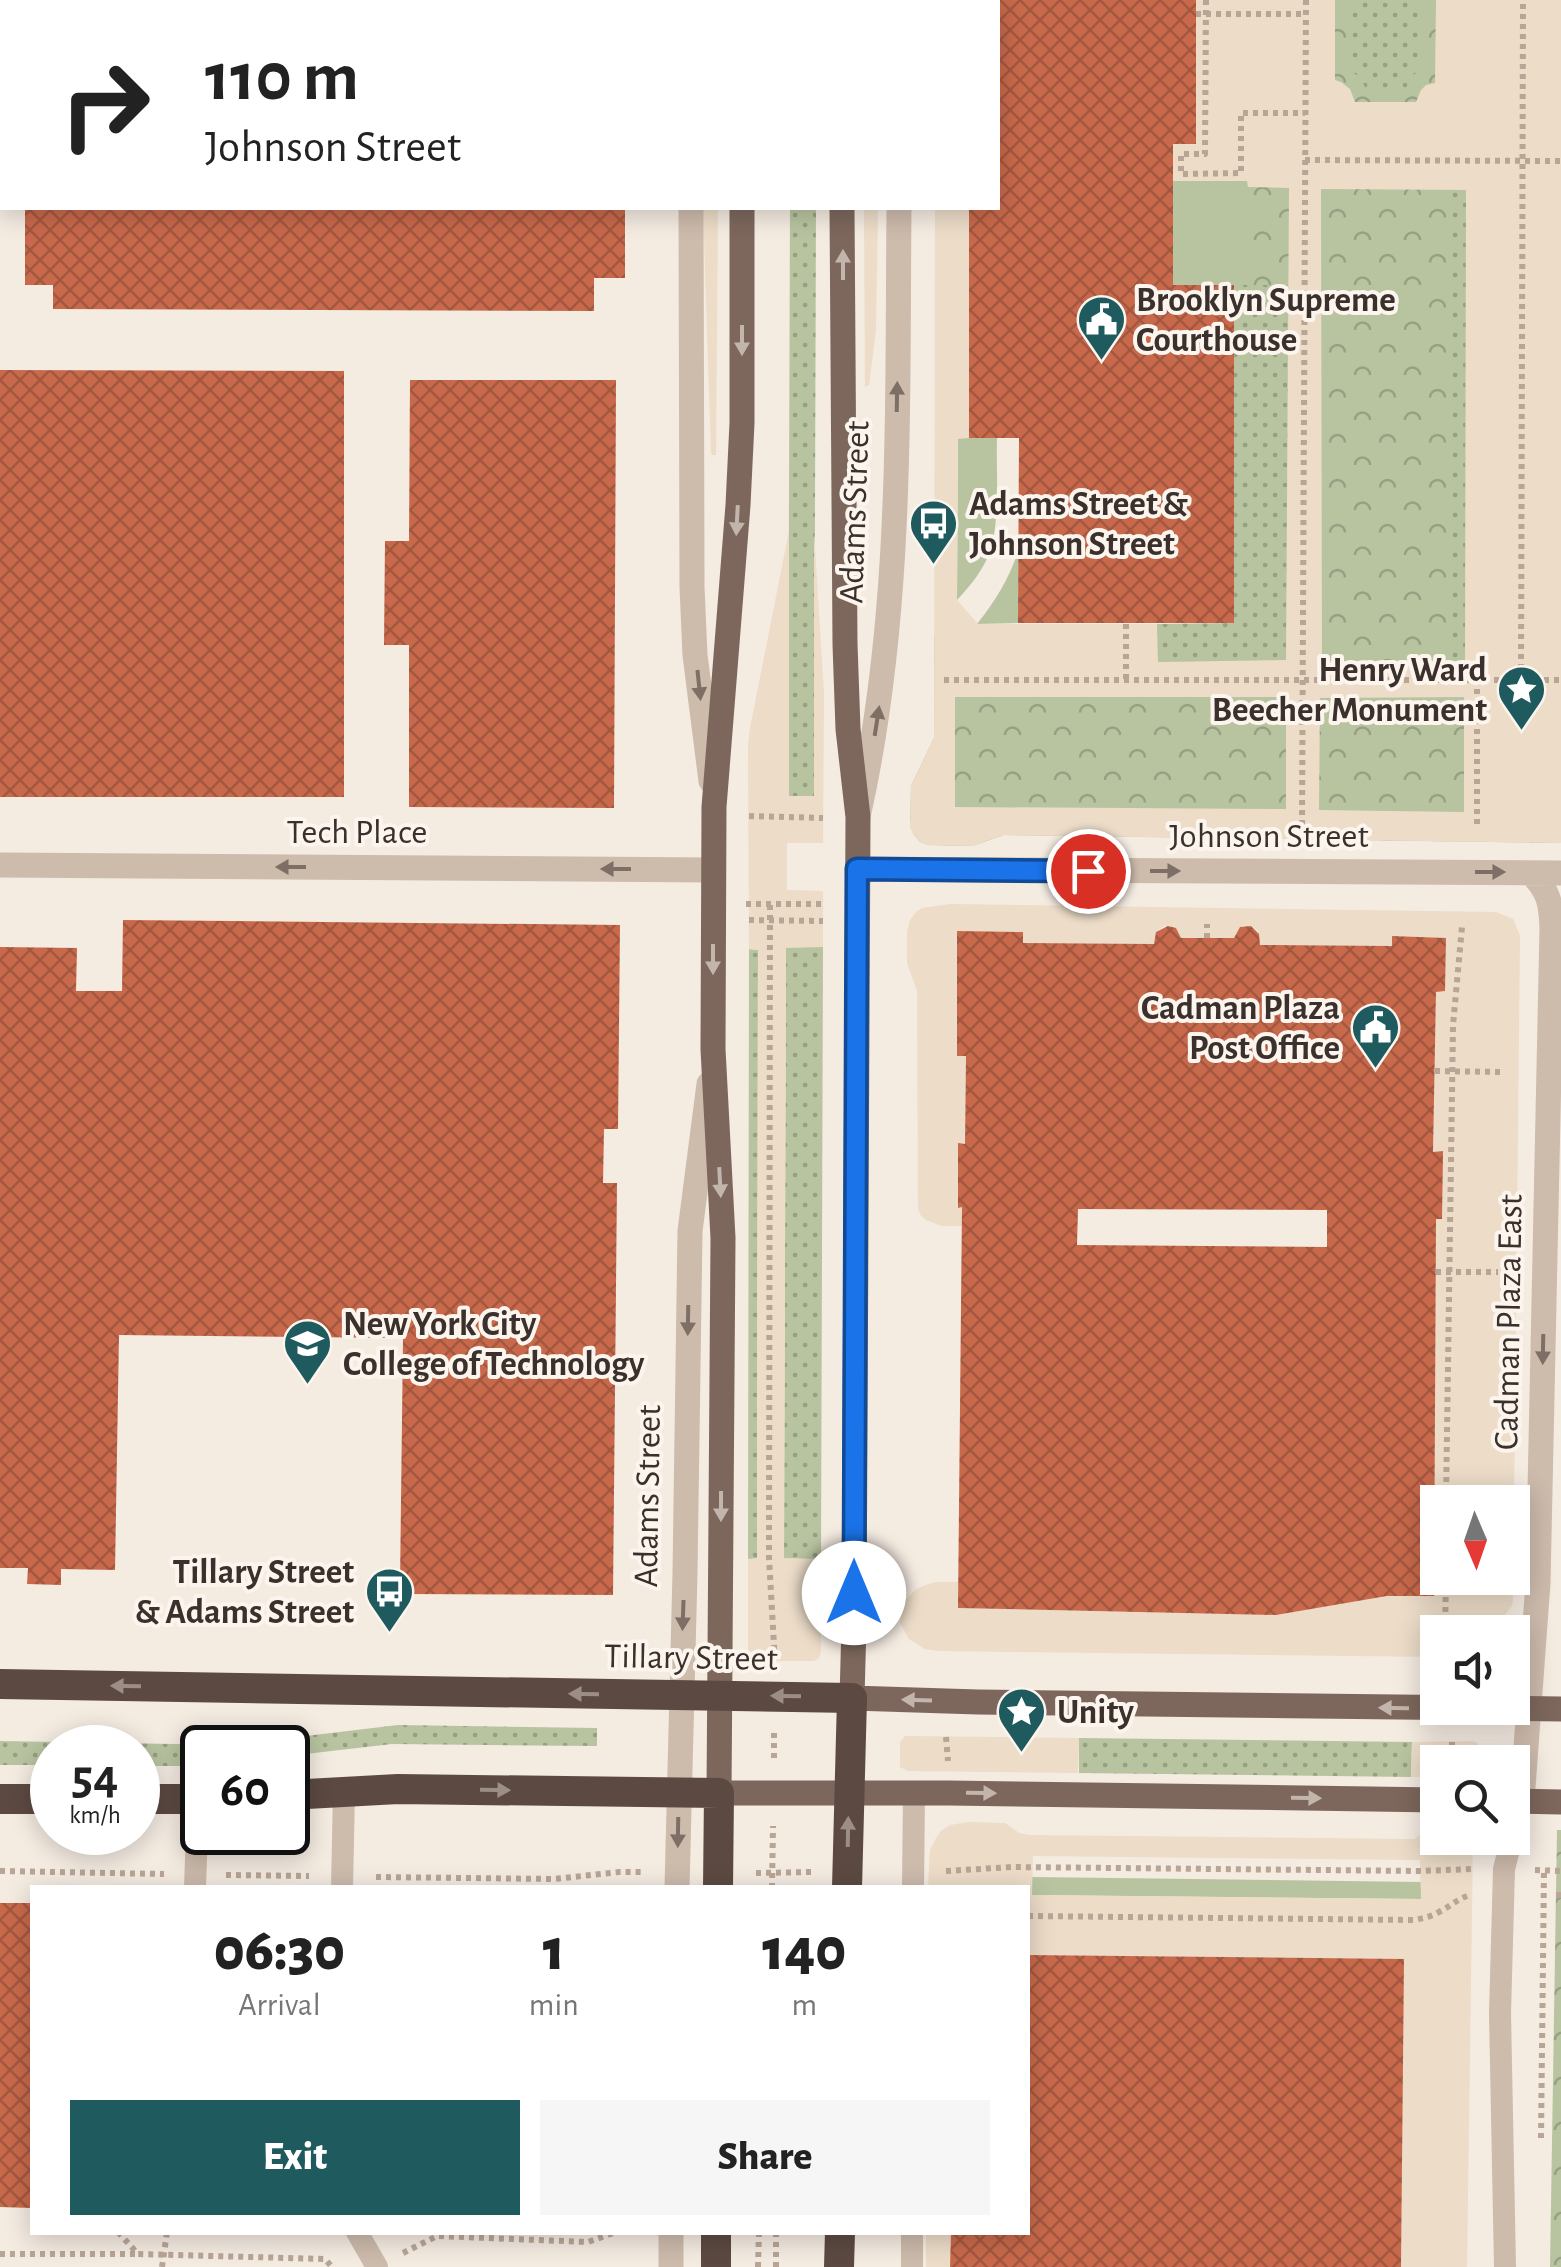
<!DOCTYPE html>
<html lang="en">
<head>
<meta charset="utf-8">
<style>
  body { margin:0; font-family:"Alegreya Sans",sans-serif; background:#f6f6f6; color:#222; height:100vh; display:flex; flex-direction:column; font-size:38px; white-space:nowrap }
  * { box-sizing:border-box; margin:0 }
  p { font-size:32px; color:#767676 }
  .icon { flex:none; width:55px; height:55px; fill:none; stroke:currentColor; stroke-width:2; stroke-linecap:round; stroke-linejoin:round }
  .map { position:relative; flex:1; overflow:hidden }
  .side { position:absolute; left:30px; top:1885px; width:1000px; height:350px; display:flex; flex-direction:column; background:#fff; border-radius:0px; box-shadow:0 5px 25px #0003 }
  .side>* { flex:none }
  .banner { position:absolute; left:0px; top:0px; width:1000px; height:210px; box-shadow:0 5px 25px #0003; background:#fff; color:#222; overflow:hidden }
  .needle { width:65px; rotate:178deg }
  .fabs { position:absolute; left:1420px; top:1485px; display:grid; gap:20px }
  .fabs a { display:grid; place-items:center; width:110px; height:110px; border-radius:0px; background:#fff; box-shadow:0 5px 25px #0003; font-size:50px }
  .speed { position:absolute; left:30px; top:1725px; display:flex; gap:20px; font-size:50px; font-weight:700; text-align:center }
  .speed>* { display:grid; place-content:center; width:130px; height:130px; border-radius:50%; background:#fff; box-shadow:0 5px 25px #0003; line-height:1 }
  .speed small { font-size:25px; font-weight:400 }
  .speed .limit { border:5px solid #111; border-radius:15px; background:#fff; color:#111 }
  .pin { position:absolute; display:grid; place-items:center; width:85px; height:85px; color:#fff; margin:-42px; border:5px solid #fff; border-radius:50%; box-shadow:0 2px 10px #0007 }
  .me { position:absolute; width:110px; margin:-55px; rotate:0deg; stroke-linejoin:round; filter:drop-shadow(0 0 8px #0008) }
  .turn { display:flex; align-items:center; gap:35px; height:210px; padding:0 40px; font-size:45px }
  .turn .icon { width:130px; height:130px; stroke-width:2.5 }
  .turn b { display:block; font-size:70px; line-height:85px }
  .eta { display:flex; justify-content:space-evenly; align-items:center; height:170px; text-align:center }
  .eta b { font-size:60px; font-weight:800; line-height:70px }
  .cta { display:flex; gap:20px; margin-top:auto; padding:20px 40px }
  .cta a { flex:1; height:115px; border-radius:0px; background:#1f5a5e; color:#fff; font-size:40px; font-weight:800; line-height:115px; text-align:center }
  .cta a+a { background:#f6f6f6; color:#222 }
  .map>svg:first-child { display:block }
  .grass { fill:#b8c4a0 }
  .park { fill:url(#park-crowns) }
  .garden { fill:url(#garden-dots) }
  .plaza { fill:#ecdcc8; fill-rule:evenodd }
  .building { fill:url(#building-cross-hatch); fill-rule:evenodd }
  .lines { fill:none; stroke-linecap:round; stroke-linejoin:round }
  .path { stroke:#b9a596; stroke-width:6; stroke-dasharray:5 5; stroke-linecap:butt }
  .lane { stroke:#cdbbac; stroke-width:22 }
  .street { stroke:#cdbbac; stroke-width:25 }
  .primary { stroke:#7d675c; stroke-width:25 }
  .highway { stroke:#5c4a42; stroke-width:30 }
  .oneway { fill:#c2b5ac }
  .oneway2 { fill:#7d6f65 }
  .oneway3 { fill:#9c8e87 }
  .route-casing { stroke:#114b97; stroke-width:25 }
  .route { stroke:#1a73e8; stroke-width:18 }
  .labels { text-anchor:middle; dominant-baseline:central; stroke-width:8; stroke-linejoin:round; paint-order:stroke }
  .poi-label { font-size:35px; font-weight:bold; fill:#3b302b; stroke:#fbf5ee; text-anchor:start }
  .street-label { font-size:35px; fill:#3b302b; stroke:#fbf5ee }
</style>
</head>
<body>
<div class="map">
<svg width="1561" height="2267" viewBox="0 0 1561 2267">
  <defs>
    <pattern id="park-crowns" width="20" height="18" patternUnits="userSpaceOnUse" patternTransform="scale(2.5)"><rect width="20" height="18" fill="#b8c4a0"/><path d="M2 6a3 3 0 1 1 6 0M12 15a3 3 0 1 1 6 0" fill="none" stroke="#97a083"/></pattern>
    <pattern id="garden-dots" width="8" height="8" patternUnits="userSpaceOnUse" patternTransform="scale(2.5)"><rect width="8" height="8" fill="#b8c4a0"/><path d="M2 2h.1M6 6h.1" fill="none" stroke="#97a083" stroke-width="1.8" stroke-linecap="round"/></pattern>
    <pattern id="building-cross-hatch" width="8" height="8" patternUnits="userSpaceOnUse" patternTransform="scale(2.5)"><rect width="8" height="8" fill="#c8694b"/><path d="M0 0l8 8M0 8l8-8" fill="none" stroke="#a4573f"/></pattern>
  </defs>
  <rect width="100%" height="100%" fill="#f4ebe1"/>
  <path class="grass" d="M 1173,181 L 1248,181 L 1248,187 L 1288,285 L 1173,285 Z
    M 958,438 L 997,438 C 996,469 1000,518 991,548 C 985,568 971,585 957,600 Z
    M 1019,549 L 1018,623 L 977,624 C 996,600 1009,579 1019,549 Z
    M 1032,1877 L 1421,1882 L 1421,1899 L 1032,1895 Z"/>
  <path class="park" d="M 1248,0 L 1561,0 L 1561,843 L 1004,835 L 972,846 L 929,845 L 920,842 L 914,835 L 910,826 L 911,786 L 934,738 L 934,637 L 1247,636 Z
    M 1557,1830 L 1561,1830 L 1561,2267 L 1550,2267 Z"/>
  <path class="garden" d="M 1349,0 L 1422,0 L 1422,71 L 1412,75 L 1406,88 L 1366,89 L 1359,76 L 1349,71 Z
    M 1450,189 L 1466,189 L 1465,661 L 1450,662 Z
    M 790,208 L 816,208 L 814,797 L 788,796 Z
    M 1234,285 L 1288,285 L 1286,661 L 1157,662 L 1157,624 L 1234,623 Z
    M 786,947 L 823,947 L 821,1559 L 784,1559 Z
    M 749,949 L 758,950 L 757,1559 L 748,1559 Z
    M 398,1725 L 597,1728 L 597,1746 L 392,1744 L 288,1756 L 288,1748 L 202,1748 L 202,1766 L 138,1766 L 138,1748 L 52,1748 L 52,1765 L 0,1765 L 0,1741 L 232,1745 Z
    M 1079,1738 L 1412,1742 L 1411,1777 L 1079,1773 Z"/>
  <path class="plaza" d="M 1196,0 L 1335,0 L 1335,80 L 1341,82 L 1350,89 L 1355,102 L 1416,102 L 1421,90 L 1426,85 L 1435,83 L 1436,0 L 1561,0 L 1561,843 L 1004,835 L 972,846 L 929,845 L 920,842 L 914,835 L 910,826 L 911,786 L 934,738 L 935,208 L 969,208 L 969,438 L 958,439 L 957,600 L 978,624 L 1157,624 L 1158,662 L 1286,660 L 1289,188 L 1248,187 L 1247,181 L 1173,181 L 1173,144 L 1196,143 ZM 1321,189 L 1466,190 L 1465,661 L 1322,661 ZM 1286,697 L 1286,809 L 955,807 L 955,697 ZM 1464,697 L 1464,812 L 1319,810 L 1320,698 Z
    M 703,208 L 718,208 L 716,455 L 712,455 L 711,452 Z
    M 864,208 L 878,208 L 876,330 L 869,385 L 865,387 Z
    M 789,531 L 789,796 L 814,796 L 814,531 L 824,694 L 823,843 L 787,843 L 787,890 L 823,891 L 823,947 L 786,948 L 784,1558 L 821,1559 L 821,1652 L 819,1658 L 814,1661 L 756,1661 L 750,1658 L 748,1652 L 748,1559 L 757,1558 L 758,950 L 749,949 L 748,746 L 750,728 Z
    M 950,904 L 1496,912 L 1513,919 L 1520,936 L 1513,1600 L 1512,1606 L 1504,1616 L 1504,1632 L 1438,1632 L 1437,1657 L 939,1651 L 925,1649 L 909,1639 L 900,1623 L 902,1604 L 915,1590 L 925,1585 L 937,1582 L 959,1582 L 959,1608 L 1276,1615 L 1387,1596 L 1433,1596 L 1436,1219 L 1442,1218 L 1442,1151 L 1433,1152 L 1436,992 L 1445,991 L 1446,938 L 1393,936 L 1392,946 L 1260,945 L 1258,931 L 1251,926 L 1240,927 L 1234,938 L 1181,938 L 1176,928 L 1164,926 L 1156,932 L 1154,944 L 1023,943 L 1023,933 L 957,931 L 957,1055 L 966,1056 L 965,1144 L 958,1144 L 958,1207 L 962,1207 L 962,1226 L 942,1226 L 926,1220 L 921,1216 L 918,1208 L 917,991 L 907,963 L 907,931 L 910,920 L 916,912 L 922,908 ZM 1438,1502 L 1512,1502 L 1512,1578 L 1438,1578 Z
    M 905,1736 L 1079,1738 L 1078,1773 L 908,1771 L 900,1767 L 900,1742 Z
    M 1471,1741 L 1476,1742 L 1479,1746 L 1480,1762 L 1438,1762 L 1437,1777 L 1411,1777 L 1412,1742 Z
    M 969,1822 L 1005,1823 L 1019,1833 L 1028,1835 L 1407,1839 L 1414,1839 L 1431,1828 L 1437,1827 L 1438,1838 L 1473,1838 L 1467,2267 L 1401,2267 L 1403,1959 L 1028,1955 L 1028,1888 L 928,1888 L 930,1850 L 935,1840 L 941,1831 L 950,1825 ZM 1033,1856 L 1420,1860 L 1421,1899 L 1032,1895 Z
    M 926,2233 L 951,2233 L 950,2267 L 926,2267 Z"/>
  <path class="building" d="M 998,0 L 1196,0 L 1196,144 L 1173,144 L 1173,285 L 1234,285 L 1234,623 L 1018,623 L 1019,438 L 969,438 L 969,208 L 998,208 Z
    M 25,208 L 625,208 L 625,278 L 594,278 L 594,311 L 53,309 L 53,285 L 25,285 Z
    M 0,370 L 344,371 L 344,797 L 0,797 Z
    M 410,380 L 616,380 L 614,808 L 409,807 L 409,645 L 384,645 L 385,541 L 409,541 Z
    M 123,920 L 620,925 L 618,1129 L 604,1129 L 603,1183 L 617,1183 L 613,1595 L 405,1594 L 405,1584 L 400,1584 L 403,1338 L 119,1335 L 115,1570 L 61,1569 L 61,1585 L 27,1584 L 28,1568 L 0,1568 L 0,947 L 77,948 L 76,991 L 122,991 Z
    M 1168,926 L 1176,928 L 1181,938 L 1234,938 L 1240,927 L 1251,926 L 1259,934 L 1260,945 L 1392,946 L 1392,936 L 1446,938 L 1445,991 L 1436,992 L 1433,1152 L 1443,1151 L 1442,1219 L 1436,1219 L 1434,1596 L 1387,1596 L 1276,1615 L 958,1608 L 962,1207 L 958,1208 L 958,1143 L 965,1144 L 966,1056 L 957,1056 L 957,931 L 1023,932 L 1023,943 L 1154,944 L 1156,932 ZM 1078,1209 L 1327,1210 L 1327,1247 L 1077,1245 Z
    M 0,1903 L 32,1903 L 32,2208 L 0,2207 Z
    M 1028,1955 L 1404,1959 L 1401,2267 L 950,2267 L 951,2232 L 1028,2232 Z"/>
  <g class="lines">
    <path class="path" d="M 1206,0 L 1205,154 L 1181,154 L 1181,174 L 1241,173 L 1241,113 L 1305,113
      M 1196,14 L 1305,14
      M 1305,160 L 1561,161
      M 1126,679 L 1126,623
      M 1477,679 L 1477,829
      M 1521,679 L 1523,0
      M 944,680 L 1561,680
      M 749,816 L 823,818
      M 1302,825 L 1306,0
      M 746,904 L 824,904
      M 770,905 L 769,1558 L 775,1663
      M 749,920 L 823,921
      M 1207,938 L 1207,924
      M 1435,1071 L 1500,1072
      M 1436,1272 L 1498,1272
      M 1446,1502 L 1453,1025 L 1462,927
      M 1434,1515 L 1438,1516
      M 1445,1632 L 1446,1578
      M 946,1737 L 948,1761
      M 1452,1742 L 1452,1762
      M 774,1758 L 774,1731
      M 1535,1870 L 1561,1871
      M 0,1871 L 164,1874
      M 946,1871 L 1012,1867 L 1421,1871 L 1473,1869
      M 756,1873 L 813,1872
      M 226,1875 L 309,1876
      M 376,1877 L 554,1879 L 619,1872 L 643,1872
      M 772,1888 L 773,1826
      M 1556,1895 L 1561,1895
      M 1028,1916 L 1414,1920 C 1423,1918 1431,1917 1439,1912 C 1451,1906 1457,1899 1470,1895
      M 1541,2138 L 1544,1870
      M 118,2232 L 138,2254 L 325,2259 L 332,2267
      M 403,2253 L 437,2236 L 588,2242 L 616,2232
      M 0,2254 L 136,2254
      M 162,2267 L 167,2232
      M 758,2267 L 759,2232
      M 776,2267 L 776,2232"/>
    <path class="lane" d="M 0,135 L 2,135
      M 195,1888 L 198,1799
      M 342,1888 L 344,1791
      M 913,1888 L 914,1792
      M 357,2232 L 377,2267
      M 912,2232 L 912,2267
      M 1505,2267 L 1500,2013 L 1504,1869 L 1512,1838"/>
    <path class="street" d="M 691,2 L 691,0
      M 901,2 L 901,0
      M 691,208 L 692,587 L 695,655 L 711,781
      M 859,812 C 903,613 897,410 899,208
      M 0,865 L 713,870
      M 857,869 L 1561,873
      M 1522,1801 L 1538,1583 L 1552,928 C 1551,902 1549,892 1531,873
      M 677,1888 L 685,1573 L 690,1231 L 709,1084
      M 671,2267 L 671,2232"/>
    <path class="primary" d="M 841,0 L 841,2
      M 747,2 L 748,0
      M 742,208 L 742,423 L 738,505 L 714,807 L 713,1049 L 723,1238 L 719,1793 L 949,1793 L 1438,1800
      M 842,208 L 845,644 L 848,729 L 858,817 L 854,1624 L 852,1698 L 978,1702 L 1561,1709
      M 1512,1801 L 1561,1802"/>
    <path class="highway" d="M 0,1684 L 852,1698 L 847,1888
      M 288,1795 L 398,1789 L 719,1793 L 718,1888
      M 0,1799 L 52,1799
      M 138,1799 L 202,1799
      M 716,2267 L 716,2232
      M 839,2267 L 840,2232"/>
  </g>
  <defs><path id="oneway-solid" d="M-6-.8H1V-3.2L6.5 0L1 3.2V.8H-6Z" transform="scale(2.5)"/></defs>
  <g class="oneway">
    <use href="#oneway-solid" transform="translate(843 265) rotate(-90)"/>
    <use href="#oneway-solid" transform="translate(742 340) rotate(90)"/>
    <use href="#oneway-solid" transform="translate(737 520) rotate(93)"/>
    <use href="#oneway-solid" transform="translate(713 959) rotate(90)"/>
    <use href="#oneway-solid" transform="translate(720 1182) rotate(87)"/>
    <use href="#oneway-solid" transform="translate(721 1506) rotate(90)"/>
    <use href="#oneway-solid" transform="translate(917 1700) rotate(-178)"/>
    <use href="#oneway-solid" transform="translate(1394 1708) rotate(-179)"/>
    <use href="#oneway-solid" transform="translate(981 1793) rotate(1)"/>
    <use href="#oneway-solid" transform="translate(1306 1798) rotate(1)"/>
  </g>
  <g class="oneway2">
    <use href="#oneway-solid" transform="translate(897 397) rotate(-89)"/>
    <use href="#oneway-solid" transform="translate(699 685) rotate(84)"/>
    <use href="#oneway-solid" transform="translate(877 721) rotate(-81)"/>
    <use href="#oneway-solid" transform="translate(291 867) rotate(-180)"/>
    <use href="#oneway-solid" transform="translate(616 869) rotate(-180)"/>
    <use href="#oneway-solid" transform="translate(1165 871)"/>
    <use href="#oneway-solid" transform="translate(1490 872)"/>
    <use href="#oneway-solid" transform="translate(688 1320) rotate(91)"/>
    <use href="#oneway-solid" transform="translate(1543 1349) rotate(91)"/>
    <use href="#oneway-solid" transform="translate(683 1615) rotate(92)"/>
    <use href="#oneway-solid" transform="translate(678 1832) rotate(91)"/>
  </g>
  <g class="oneway3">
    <use href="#oneway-solid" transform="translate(126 1686) rotate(-179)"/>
    <use href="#oneway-solid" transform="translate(584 1694) rotate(-179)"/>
    <use href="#oneway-solid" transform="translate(786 1696) rotate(-179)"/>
    <use href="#oneway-solid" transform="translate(495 1790) rotate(1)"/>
    <use href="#oneway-solid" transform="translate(848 1832) rotate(-89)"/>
  </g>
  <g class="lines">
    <defs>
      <path id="route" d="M 854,1593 L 857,869 L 1088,871"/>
    </defs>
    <use href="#route" class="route-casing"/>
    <use href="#route" class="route"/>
  </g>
  <defs>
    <symbol id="civic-pin" viewBox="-11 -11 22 30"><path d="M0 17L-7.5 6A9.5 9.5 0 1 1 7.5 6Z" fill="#1f5a5e" stroke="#fbf5ee"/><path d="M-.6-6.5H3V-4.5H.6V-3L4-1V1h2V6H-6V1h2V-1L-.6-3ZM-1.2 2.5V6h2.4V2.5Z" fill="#fff"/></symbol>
    <symbol id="bus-pin" viewBox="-11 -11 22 30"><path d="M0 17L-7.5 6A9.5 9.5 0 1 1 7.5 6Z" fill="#1f5a5e" stroke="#fbf5ee"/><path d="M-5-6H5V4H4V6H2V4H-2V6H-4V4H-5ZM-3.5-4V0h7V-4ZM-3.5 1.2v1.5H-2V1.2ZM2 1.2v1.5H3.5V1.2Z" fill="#fff"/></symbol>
    <symbol id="sight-pin" viewBox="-11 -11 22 30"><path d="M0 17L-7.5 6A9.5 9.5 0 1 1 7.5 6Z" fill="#1f5a5e" stroke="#fbf5ee"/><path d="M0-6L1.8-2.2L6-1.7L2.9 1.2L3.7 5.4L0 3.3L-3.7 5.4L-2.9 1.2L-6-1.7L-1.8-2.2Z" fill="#fff"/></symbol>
    <symbol id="university-pin" viewBox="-11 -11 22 30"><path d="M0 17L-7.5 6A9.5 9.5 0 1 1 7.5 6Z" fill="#1f5a5e" stroke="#fbf5ee"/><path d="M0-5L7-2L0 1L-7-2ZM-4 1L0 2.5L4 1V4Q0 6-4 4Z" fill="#fff"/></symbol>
  </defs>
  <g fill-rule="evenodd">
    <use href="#civic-pin" x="1074" y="292" width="55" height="75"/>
    <use href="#bus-pin" x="906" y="496" width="55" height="75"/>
    <use href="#sight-pin" x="1494" y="662" width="55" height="75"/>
    <use href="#civic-pin" x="1348" y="1000" width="55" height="75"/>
    <use href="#university-pin" x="280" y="1316" width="55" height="75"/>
    <use href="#bus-pin" x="362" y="1564" width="55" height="75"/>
    <use href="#sight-pin" x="994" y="1684" width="55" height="75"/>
  </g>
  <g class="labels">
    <g class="poi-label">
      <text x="1136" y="300">Brooklyn Supreme<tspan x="1136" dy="40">Courthouse</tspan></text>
      <text x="969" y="504">Adams Street &amp;<tspan x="969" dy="40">Johnson Street</tspan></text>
      <text x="1487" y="670" text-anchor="end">Henry Ward<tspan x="1487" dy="40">Beecher Monument</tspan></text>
      <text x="1340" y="1008" text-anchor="end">Cadman Plaza<tspan x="1340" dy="40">Post Office</tspan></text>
      <text x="343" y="1324">New York City<tspan x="343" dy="40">College of Technology</tspan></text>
      <text x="354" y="1572" text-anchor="end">Tillary Street<tspan x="354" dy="40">&amp; Adams Street</tspan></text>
      <text x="1057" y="1712">Unity</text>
    </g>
    <g class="street-label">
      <text transform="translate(855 512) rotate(-88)">Adams Street</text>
      <text x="357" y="832">Tech Place</text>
      <text x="1269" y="836">Johnson Street</text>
      <text transform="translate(1509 1322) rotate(-89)">Cadman Plaza East</text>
      <text transform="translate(648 1496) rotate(-89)">Adams Street</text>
      <text transform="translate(691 1658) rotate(1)">Tillary Street</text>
    </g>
  </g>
</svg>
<div class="fabs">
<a><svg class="needle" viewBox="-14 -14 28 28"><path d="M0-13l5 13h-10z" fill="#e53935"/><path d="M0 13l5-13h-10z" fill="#767676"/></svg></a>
<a><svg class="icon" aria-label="sound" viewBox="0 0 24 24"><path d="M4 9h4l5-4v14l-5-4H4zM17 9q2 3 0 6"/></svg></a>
<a><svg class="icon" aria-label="search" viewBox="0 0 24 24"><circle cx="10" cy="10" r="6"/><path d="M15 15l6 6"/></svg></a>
</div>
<div class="speed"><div>54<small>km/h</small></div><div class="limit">60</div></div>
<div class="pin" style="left:1088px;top:871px;background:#d93025"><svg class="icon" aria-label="arrive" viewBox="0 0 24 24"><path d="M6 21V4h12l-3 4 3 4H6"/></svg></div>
<svg class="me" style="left:854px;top:1593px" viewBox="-20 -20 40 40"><circle r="19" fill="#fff"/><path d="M0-13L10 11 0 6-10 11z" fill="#1a73e8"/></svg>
<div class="banner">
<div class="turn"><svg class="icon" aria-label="right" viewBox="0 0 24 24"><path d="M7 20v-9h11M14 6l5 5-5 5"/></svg><div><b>110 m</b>Johnson Street</div></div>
</div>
<section class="side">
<div class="eta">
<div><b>06:30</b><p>Arrival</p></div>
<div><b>1</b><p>min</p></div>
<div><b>140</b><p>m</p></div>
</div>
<div class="cta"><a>Exit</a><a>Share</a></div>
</section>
</div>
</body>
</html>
